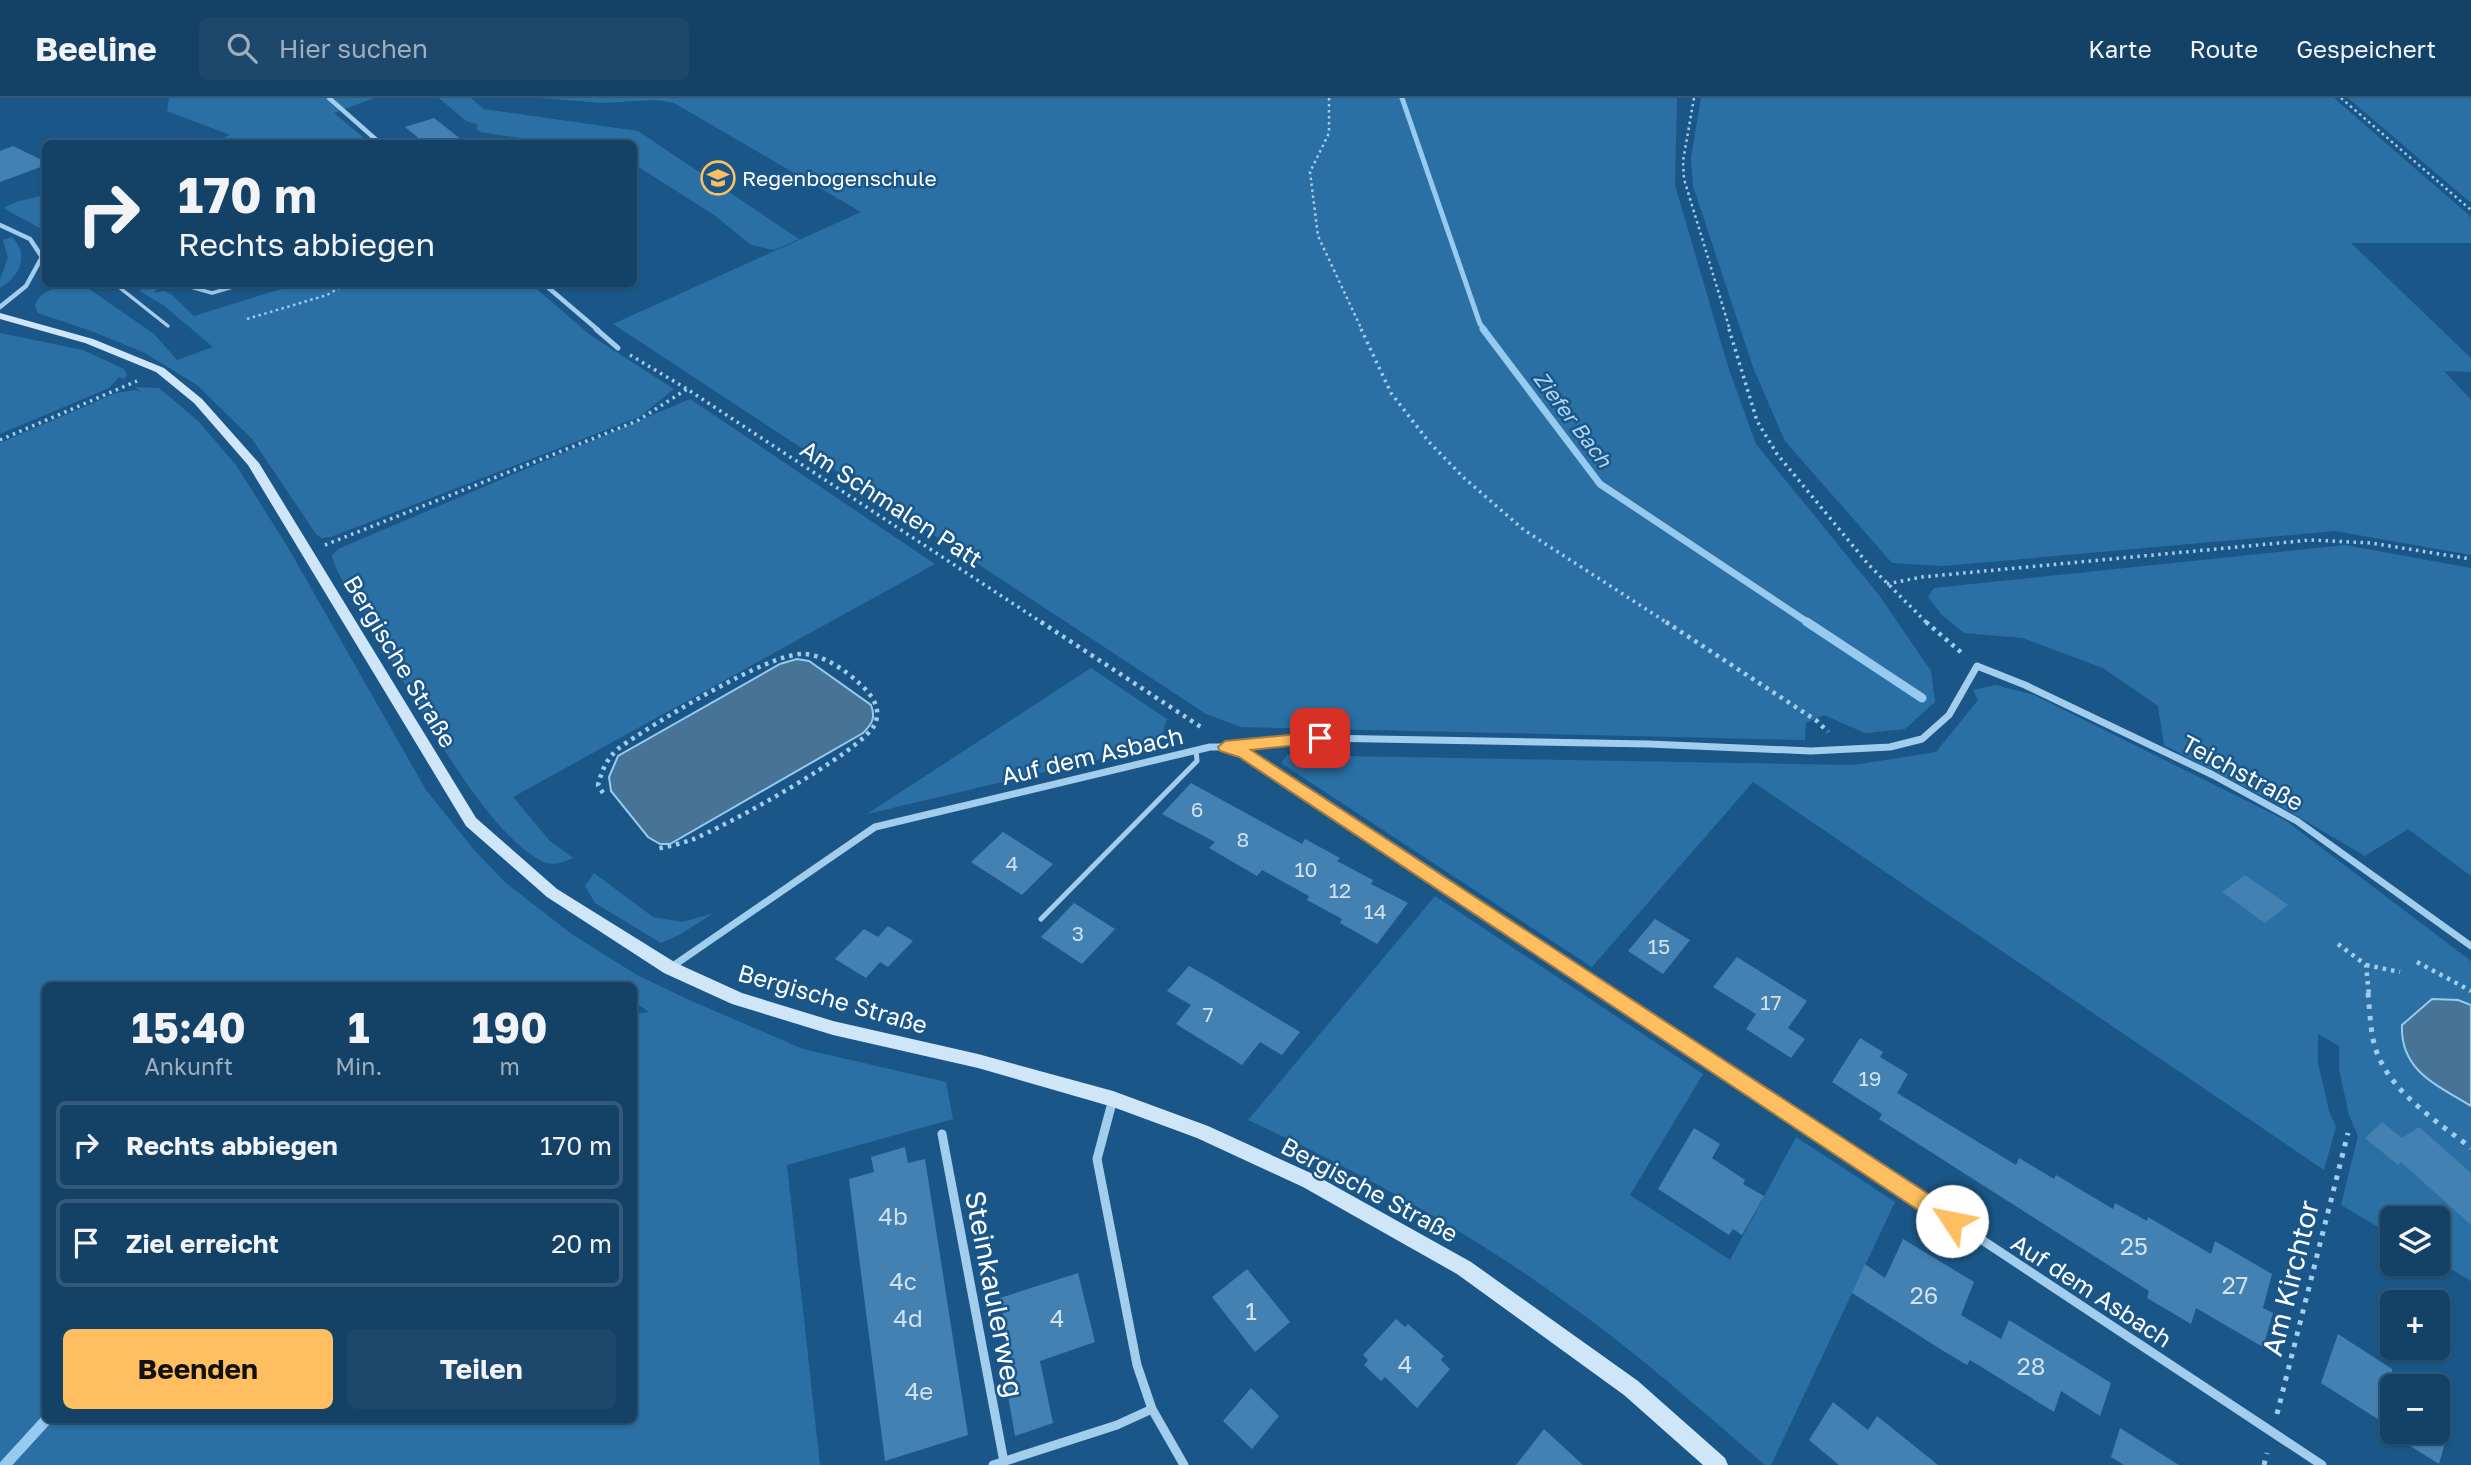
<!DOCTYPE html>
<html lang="de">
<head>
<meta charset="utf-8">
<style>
  body { margin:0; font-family:"Golos Text",sans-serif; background:#1d486c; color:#f1f3f6; height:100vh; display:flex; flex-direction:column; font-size:26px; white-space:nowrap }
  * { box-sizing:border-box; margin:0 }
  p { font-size:23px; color:#9dafbf }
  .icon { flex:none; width:38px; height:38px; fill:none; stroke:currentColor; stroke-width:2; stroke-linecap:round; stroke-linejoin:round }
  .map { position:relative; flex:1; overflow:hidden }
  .panel { position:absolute; left:42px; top:884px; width:595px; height:441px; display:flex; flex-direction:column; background:#144166; border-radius:10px; box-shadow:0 2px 5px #0004,0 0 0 2px #335a7a }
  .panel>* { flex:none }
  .top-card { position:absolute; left:42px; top:42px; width:595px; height:147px; border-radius:10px; box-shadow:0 2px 5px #0004,0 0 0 2px #335a7a; background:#144166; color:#f1f3f6; overflow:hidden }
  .buttons { position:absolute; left:2380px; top:1108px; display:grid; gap:14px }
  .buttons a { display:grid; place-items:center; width:70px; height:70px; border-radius:10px; background:#144166; box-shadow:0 2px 5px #0004,0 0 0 2px #335a7a; font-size:35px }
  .pin { position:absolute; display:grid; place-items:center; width:60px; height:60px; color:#fff; margin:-30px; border-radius:14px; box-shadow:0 4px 10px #0006 }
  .me { position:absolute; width:77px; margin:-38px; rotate:304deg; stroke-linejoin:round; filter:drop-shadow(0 0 5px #0008) }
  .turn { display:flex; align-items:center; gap:24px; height:147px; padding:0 21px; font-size:32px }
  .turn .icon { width:91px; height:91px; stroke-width:2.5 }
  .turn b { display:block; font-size:49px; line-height:60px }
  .eta { display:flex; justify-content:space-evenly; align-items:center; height:119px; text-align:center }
  .eta b { font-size:42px; font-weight:700; line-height:49px }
  .button { display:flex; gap:14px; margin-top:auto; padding:14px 21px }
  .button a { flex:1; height:80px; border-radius:10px; background:#ffbe5f; color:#111; font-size:28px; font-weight:700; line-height:80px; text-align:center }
  .button a+a { background:#1d486c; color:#f1f3f6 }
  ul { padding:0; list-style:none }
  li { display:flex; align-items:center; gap:21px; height:88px; margin:0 14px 10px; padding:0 7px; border:4px solid #335a7a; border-radius:10px }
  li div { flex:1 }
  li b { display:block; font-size:26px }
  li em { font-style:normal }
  header { display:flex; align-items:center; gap:42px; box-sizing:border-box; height:98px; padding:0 35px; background:#144166; border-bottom:2px solid #335a7a }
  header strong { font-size:33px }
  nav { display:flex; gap:38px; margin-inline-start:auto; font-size:24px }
  .search { width:490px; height:63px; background:#1d486c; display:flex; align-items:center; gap:18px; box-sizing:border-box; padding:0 24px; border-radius:10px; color:#9dafbf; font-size:26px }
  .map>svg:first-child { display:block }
  .green { fill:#2a70a5; fill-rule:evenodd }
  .water { fill:#467396; stroke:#96caef; stroke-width:2 }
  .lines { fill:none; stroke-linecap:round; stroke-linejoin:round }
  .stream-far3 { stroke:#96caef; stroke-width:5 }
  .stream-far2 { stroke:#96caef; stroke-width:7 }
  .stream-far1 { stroke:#96caef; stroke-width:9 }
  .stream { stroke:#96caef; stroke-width:11 }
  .building { fill:#4381b2 }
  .path-far3 { stroke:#a3cded; stroke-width:2.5; stroke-dasharray:2.5 3.5; stroke-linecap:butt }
  .path-far2 { stroke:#a3cded; stroke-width:3.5; stroke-dasharray:2.5 4.5; stroke-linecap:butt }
  .path-far1 { stroke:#a3cded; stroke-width:4.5; stroke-dasharray:3.5 5; stroke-linecap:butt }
  .path { stroke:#a3cded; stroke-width:5; stroke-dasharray:4.5 7; stroke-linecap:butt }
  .lane-far1 { stroke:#a3cded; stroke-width:3.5 }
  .lane { stroke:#a3cded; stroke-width:5 }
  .street-far3 { stroke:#a3cded; stroke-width:4.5 }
  .street-far2 { stroke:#a3cded; stroke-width:5 }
  .street-far1 { stroke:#a3cded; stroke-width:7 }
  .street { stroke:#a3cded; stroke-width:9 }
  .secondary { fill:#cfe6f9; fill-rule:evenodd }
  .route { fill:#ffbe5f; stroke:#a67c3e; stroke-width:2 }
  .labels { text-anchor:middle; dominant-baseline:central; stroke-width:5; stroke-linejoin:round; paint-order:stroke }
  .far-poi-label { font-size:21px; fill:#fff; stroke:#1a5788; text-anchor:start }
  .far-water-label { font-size:21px; font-style:italic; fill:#aed6f4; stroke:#1a5788 }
  .number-label { font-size:21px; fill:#d0e0ec }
  .street-label { font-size:24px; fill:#fff; stroke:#1a5788 }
  .near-number-label { font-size:24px; fill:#d0e0ec }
  .near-street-label { font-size:28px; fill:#fff; stroke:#1a5788 }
</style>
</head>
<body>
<header>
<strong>Beeline</strong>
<div class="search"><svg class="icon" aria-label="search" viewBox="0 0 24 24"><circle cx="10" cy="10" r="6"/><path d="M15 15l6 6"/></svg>Hier suchen</div>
<nav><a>Karte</a><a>Route</a><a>Gespeichert</a></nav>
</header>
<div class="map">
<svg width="2471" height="1367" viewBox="0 0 2471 1367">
  <rect width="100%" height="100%" fill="#1a5788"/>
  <path class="green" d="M 169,0 L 374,0 L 334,15 L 370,45 L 212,45 L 230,37 L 167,13 Z
    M 439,0 L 471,0 L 484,11 L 638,33 L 799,141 L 774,152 L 751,147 L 714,117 L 634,66 L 634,46 L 554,45 L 480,34 L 476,31 L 478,27 L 466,23 Z
    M 540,0 L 1677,0 L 1675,87 L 1729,272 L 1756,346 L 1879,497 L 1931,573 L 1935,604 L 1905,631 L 1865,635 L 1824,617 L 1806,625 L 1805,642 L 1241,629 L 1206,616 L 613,226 L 861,114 L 674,5 L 656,2 L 603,5 Z
    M 1701,0 L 2334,0 L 2471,119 L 2471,145 L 2351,145 L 2471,260 L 2471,274 L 2444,273 L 2471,302 L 2471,457 L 2335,433 L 1943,468 L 1892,465 L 1785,343 L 1754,272 L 1693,88 L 1691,60 Z
    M 2348,0 L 2471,0 L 2471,105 Z
    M 45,97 L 45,133 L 3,110 L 16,104 Z
    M 12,139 C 30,158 20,178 0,190 L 0,181 L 8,160 L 3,142 Z
    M 68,186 L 82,186 L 154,236 L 177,262 L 213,249 L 163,207 L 138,192 L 155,188 L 159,190 L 153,195 L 164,193 L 172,197 L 194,218 L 297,186 L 531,186 L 590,237 L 674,291 L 639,319 L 331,439 L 321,440 L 316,436 L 252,341 L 197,287 L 145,255 L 94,234 L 38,215 L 35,208 C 39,194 55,189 68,186 Z
    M 0,235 L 83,252 L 124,271 L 127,277 L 124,281 L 119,279 L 109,290 L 0,336 Z
    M 135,289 L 159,290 L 177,305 L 199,324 L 236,367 L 286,446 L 426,692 L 475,753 L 506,785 L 573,837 L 637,877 L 687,901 L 803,951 L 946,984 L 953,1021 L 787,1067 L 820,1367 L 0,1367 L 0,345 L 116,295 L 136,292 L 142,295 ZM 46,887 L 634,887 L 634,904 L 649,914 L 634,916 L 634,1321 L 46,1321 Z
    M 690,301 L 935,466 L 513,699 L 550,743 L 573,760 C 560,766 550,769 538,761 C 477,725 409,590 371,527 C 361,510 334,475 332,457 L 338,451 Z
    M 2345,447 L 2471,470 L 2471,778 L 2408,731 L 2365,758 L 2275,705 L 2164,647 L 2158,608 L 2103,570 L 2023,540 L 1964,535 L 1941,516 L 1928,499 L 1934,490 Z
    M 1091,570 L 1167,621 L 1159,647 L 867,716 Z
    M 1995,587 L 2034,597 L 2285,722 L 2471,863 L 2471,1183 L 2438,1163 L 2438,1120 L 2392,1120 L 2392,1137 L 2341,1107 L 2358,1038 L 2349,1017 L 2339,971 L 2339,948 L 2318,936 L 2318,965 L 2329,1013 L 2336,1029 L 2324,1072 L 1753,684 L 1592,869 L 1281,665 L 1287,657 L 1854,667 L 1936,654 L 1978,602 L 1973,592 Z
    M 594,775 L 653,819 L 682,824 L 714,815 L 679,837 L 661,845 L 595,805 L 585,788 Z
    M 1435,798 L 1703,976 L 1630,1097 L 1730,1162 L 1796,1039 L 1895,1104 L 1771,1367 L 1765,1367 C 1700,1311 1635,1253 1564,1203 C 1465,1131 1358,1073 1248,1022 Z"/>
  <path class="water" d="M 797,561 L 809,563 L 871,607 C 876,620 872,626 863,635 L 670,746 L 660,746 L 648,739 L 611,693 L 609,679 L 618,658 L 780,566 Z
    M 2432,901 L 2458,902 L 2471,907 L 2471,1008 C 2437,987 2400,973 2402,927 Z"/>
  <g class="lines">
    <path class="stream-far3" d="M 1402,0 L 1480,226 L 1485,232"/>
    <path class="stream-far2" d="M 1483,231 L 1600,386 L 1810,526"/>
    <path class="stream-far1" d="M 1807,524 L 1922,600"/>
    <path class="stream" d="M 5,1367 L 47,1321"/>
  </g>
  <path class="building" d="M 434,20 L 467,46 L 426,46 L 405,29 Z
    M 13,48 L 46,64 L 46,67 L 0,84 L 0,53 Z
    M 1191,685 L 1302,746 L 1305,741 L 1340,760 L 1337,763 L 1373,782 L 1371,786 L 1408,805 L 1377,846 L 1340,825 L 1342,821 L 1307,802 L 1309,798 L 1262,772 L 1257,778 L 1209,750 L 1215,744 L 1162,716 Z
    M 1003,734 L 1053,766 L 1022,797 L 971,764 Z
    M 2245,777 L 2288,807 L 2265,825 L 2222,794 Z
    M 1074,805 L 1115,831 L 1082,866 L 1041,839 Z
    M 1655,821 L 1690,842 L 1663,876 L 1628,853 Z
    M 888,828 L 913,843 L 888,869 L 880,864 L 866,880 L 835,861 L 864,831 L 878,839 Z
    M 1737,859 L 1807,903 L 1788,930 L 1805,941 L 1791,960 L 1746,931 L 1756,916 L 1713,889 Z
    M 1189,868 L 1212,881 L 1300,934 L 1282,957 L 1260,944 L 1242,967 L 1176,926 L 1191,907 L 1167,893 Z
    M 1860,940 L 1883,954 L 1880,959 L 1908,976 L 1897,995 L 2016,1067 L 2019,1060 L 2054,1081 L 2056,1077 L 2113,1111 L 2115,1105 L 2147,1123 L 2148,1119 L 2211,1156 L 2215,1143 L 2272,1176 L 2263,1210 L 2273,1215 L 2263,1249 L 2196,1210 L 2191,1226 L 2147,1200 L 2149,1193 L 1879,1021 L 1882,1016 L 1832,984 Z
    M 2382,1024 L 2402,1040 L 2419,1029 L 2471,1075 L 2471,1127 L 2401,1064 L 2398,1067 L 2365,1040 Z
    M 1694,1030 L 1720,1046 L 1712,1060 L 1745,1082 L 1743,1086 L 1764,1098 L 1742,1137 L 1733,1131 L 1729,1137 L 1658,1091 Z
    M 905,1049 L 908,1065 L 925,1061 L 968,1337 L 885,1363 L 849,1081 L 874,1074 L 871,1059 Z
    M 1903,1141 L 1974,1184 L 1961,1217 L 2001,1241 L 2009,1222 L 2111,1285 L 2100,1318 L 2061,1293 L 2054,1314 L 1970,1262 L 1967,1267 L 1945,1254 L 1852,1195 L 1865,1166 L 1885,1180 Z
    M 1247,1171 L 1290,1224 L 1255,1254 L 1212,1199 Z
    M 1078,1175 L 1095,1244 L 1040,1263 L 1053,1325 L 1015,1338 L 1006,1286 L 1016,1283 L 1000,1200 Z
    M 1396,1221 L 1405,1229 L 1408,1226 L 1444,1258 L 1441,1262 L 1450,1271 L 1417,1310 L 1385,1279 L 1381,1283 L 1364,1267 L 1368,1262 L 1363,1257 Z
    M 2338,1236 L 2392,1271 L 2392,1330 L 2321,1285 Z
    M 1251,1290 L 1279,1318 L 1252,1351 L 1223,1323 Z
    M 1833,1304 L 1868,1332 L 1877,1318 L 1938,1367 L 1839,1367 L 1809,1342 Z
    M 2120,1330 L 2179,1367 L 2124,1367 L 2111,1359 Z
    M 1544,1331 L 1583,1367 L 1516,1367 Z
    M 2388,1334 L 2448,1334 L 2439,1366 Z"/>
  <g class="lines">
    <path class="path-far3" d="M 1329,0 L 1329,35 L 1310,74 L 1318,138 L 1362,232
      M 1694,0 L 1683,63 L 1684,81 L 1730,232
      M 2341,0 L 2471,112
      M 247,221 L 327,197 L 346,186"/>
    <path class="path-far2" d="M 1361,231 L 1391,295 L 1429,344 L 1463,379 L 1524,432 L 1669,526
      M 1729,231 L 1757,323 L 1777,356 L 1868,466 L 1928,526
      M 630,257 L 687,291 L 1044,526
      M 0,342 L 137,283
      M 325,447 L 637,323 L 687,291
      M 1887,486 L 1922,479 L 2311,442 L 2371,445 L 2471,461"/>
    <path class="path-far1" d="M 1041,524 L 1204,631
      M 1666,524 L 1817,623 L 1828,634
      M 1926,524 L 1963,556
      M 603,695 L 598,687 C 602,672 607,660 619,650 C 651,627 768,555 803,556 C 822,556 845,572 859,585 C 871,596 882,609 875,626 C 863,653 723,730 691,742 C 679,746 667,749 655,751
      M 2338,846 L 2366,867 L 2369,897
      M 2417,864 L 2471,893
      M 2366,867 L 2400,874"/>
    <path class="path" d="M 2368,895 C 2370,913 2370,932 2375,949 C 2388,993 2437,1023 2471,1050
      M 2277,1316 L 2348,1035
      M 2264,1367 L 2267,1355"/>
    <path class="lane-far1" d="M 115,186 L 168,228
      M 180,186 L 212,195 L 243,186"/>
    <path class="lane" d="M 1041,821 L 1197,663 L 1196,652"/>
    <path class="street-far3" d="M 329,0 L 381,46
      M 0,127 L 30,141 L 42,159 L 26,188 L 0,209
      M 544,186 L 598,232"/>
    <path class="street-far2" d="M 596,231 L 618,250"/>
    <path class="street-far1" d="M 1229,648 L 1320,640 L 1649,646 L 1811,653 L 1890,649 L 1922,641 L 1949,617 L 1977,568 L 2025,587 L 2213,677 L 2297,723 L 2471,848
      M 670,870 L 875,729 L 1210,649 L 1225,649 L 1245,655 L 1611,897"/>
    <path class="street" d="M 1609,895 L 2322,1367
      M 1113,1001 L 1097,1061 L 1137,1267 L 1152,1311 L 1184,1367
      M 942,1036 L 1004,1364
      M 993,1367 L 1117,1327 L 1152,1311"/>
    <path class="secondary" d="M 0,215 L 93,241 L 164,270 L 202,301 L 259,365 L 476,720 L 557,791 L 676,865 L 742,895 L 833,923 L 978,956 L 1113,993 L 1208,1028 L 1315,1077 L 1471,1164 L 1638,1283 L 1725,1360 L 1728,1367 L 1703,1367 L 1624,1297 L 1457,1176 L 1303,1089 L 1197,1040 L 1113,1009 L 978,970 L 833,937 L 732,906 L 664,875 L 547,799 L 466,728 L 248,367 L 194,305 L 156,274 L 85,245 L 0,221 Z"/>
  </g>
  <path class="route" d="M 1320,634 L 1325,636 L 1328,640 L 1325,644 L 1251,652 L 1959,1116 L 1962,1123 L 1959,1130 L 1952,1133 L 1945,1130 L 1239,659 L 1220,653 L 1218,649 L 1225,643 Z"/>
  <defs>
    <symbol id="school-ring" viewBox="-11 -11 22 22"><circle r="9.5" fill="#1a5788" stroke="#ffbe5f" stroke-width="1.5"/><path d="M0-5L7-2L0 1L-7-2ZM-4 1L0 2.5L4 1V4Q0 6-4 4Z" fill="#ffbe5f"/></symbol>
  </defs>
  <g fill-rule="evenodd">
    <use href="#school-ring" x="699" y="61" width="38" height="38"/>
  </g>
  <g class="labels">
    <g class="far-poi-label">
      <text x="742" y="80">Regenbogenschule</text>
    </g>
    <g class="far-water-label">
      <text transform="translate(1573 321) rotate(53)">Ziefer Bach</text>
    </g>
    <g class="number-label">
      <text x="1197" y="711">6</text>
      <text x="1243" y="741">8</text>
      <text x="1012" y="765">4</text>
      <text x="1306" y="771">10</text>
      <text x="1340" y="792">12</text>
      <text x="1375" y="813">14</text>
      <text x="1078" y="835">3</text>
      <text x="1659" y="848">15</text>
      <text x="1771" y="904">17</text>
      <text x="1208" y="916">7</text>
      <text x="1870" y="980">19</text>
    </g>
    <g class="street-label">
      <text transform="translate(892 405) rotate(33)">Am Schmalen Patt</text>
      <text transform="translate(401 563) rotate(59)">Bergische Straße</text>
      <text transform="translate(1092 657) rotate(-13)">Auf dem Asbach</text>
      <text transform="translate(2243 674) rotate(28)">Teichstraße</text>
      <text transform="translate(833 900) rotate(16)">Bergische Straße</text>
      <text transform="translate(1370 1091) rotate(28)">Bergische Straße</text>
      <text transform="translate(2092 1192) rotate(33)">Auf dem Asbach</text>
    </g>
    <g class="near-number-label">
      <text x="893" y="1117">4b</text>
      <text x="2134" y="1147">25</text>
      <text x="903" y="1182">4c</text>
      <text x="2235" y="1186">27</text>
      <text x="1924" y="1196">26</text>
      <text x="1251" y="1212">1</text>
      <text x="908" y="1219">4d</text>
      <text x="1057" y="1219">4</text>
      <text x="1405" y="1265">4</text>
      <text x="2031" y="1267">28</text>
      <text x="919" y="1292">4e</text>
    </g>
    <g class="near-street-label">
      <text transform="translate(2290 1180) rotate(-76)">Am Kirchtor</text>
      <text transform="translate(995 1196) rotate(79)">Steinkaulerweg</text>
    </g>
  </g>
</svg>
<div class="buttons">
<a><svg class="icon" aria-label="layers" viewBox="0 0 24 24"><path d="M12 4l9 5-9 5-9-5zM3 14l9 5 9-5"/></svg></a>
<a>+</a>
<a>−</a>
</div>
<div class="pin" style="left:1320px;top:640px;background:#d93025"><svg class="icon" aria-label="arrive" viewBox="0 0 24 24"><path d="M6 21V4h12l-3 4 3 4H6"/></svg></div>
<svg class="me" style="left:1952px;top:1123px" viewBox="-20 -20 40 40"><circle r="19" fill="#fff"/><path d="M0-13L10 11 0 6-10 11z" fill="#ffbe5f"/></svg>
<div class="top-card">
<div class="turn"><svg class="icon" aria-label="right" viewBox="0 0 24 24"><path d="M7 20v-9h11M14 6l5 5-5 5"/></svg><div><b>170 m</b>Rechts abbiegen</div></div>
</div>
<section class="panel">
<div class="eta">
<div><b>15:40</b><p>Ankunft</p></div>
<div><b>1</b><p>Min.</p></div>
<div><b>190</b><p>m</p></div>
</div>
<ul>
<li><svg class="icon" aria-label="right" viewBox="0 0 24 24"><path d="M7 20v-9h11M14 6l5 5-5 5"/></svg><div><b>Rechts abbiegen</b></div><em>170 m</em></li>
<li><svg class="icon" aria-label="arrive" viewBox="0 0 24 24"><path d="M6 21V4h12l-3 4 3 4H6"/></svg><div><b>Ziel erreicht</b></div><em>20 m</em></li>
</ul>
<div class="button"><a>Beenden</a><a>Teilen</a></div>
</section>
</div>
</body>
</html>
